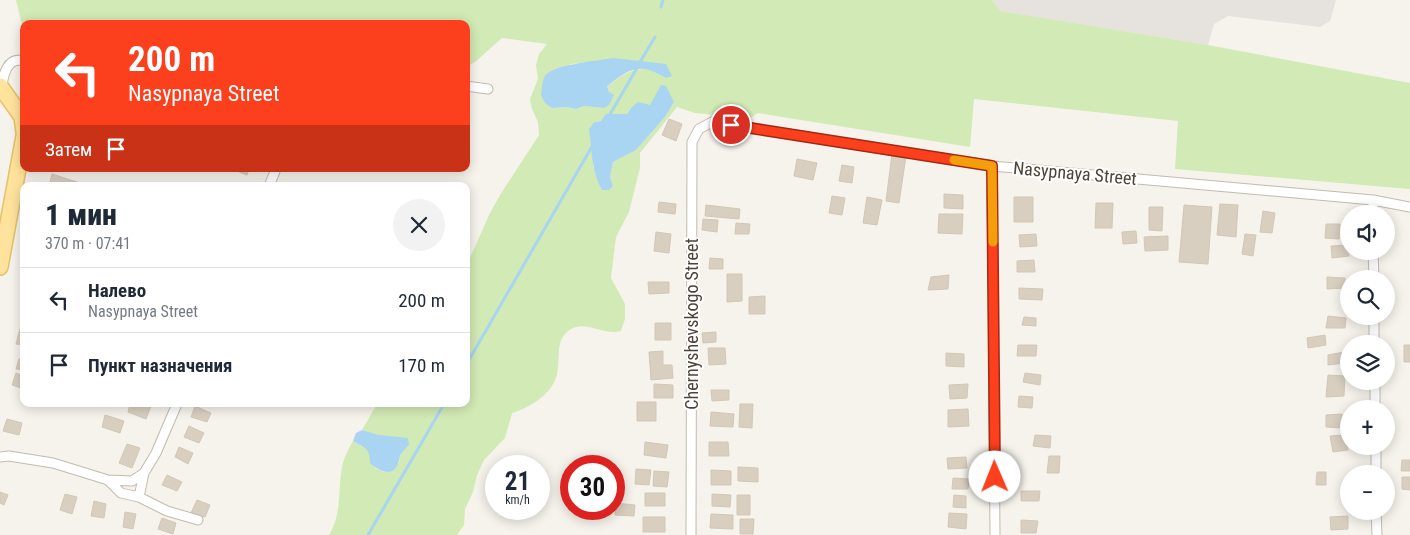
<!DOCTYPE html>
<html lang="ru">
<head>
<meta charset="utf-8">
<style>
  body { margin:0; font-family:"Roboto Condensed",sans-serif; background:#f2f2f3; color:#1f2937; height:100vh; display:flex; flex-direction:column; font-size:19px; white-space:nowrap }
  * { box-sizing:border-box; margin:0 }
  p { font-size:16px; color:#747a83 }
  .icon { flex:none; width:28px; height:28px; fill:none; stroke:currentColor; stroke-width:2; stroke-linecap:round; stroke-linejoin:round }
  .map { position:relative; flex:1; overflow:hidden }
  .drawer { position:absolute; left:20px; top:182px; width:450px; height:225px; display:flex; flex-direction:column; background:#fff; border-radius:10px; box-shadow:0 2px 12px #0003 }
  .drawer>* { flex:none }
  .guide { position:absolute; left:20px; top:20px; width:450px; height:152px; border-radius:10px; box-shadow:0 2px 12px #0003; background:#fc3f1d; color:#fff; overflow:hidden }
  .buttons { position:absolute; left:1340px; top:205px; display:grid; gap:10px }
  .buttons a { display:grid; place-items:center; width:55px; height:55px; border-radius:50%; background:#fff; box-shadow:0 2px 12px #0003; font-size:25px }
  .speed { position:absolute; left:485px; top:455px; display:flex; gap:10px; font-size:25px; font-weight:700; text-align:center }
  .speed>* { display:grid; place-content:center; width:65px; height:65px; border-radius:50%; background:#fff; box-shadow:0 2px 12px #0003; line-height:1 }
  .speed small { font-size:12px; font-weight:400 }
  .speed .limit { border:8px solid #d22; background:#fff; color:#111 }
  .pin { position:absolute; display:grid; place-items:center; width:42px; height:42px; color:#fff; margin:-21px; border:2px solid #fff; border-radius:50%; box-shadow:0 1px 5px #0007 }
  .me { position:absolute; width:55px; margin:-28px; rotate:359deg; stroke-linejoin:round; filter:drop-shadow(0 0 4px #0008) }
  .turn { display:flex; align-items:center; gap:18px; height:105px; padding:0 25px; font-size:22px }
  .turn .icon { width:65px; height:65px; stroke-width:2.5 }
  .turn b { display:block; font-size:35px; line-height:42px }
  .then { display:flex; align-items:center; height:48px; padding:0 25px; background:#0003; gap:10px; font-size:19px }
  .round { display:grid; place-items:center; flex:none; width:52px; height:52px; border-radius:26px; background:#f2f2f3 }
  .overview { display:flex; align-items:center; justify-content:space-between; height:85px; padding:0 25px }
  h1 { font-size:30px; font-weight:800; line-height:38px }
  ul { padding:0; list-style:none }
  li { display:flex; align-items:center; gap:15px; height:65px; padding:0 25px; border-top:1px solid #e0e1e3 }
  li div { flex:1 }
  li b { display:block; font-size:19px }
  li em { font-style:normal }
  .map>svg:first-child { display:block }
  .industrial { fill:#e6e2dd }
  .green { fill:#d2eab5; fill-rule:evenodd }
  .water { fill:#a9d4f2 }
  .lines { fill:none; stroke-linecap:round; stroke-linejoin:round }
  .stream { stroke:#a9d4f2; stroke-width:3 }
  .building { fill:#d8cfc1; stroke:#d3c7b4 }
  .street-casing { stroke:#c2bbae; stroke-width:11 }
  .primary-casing { stroke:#e6c16a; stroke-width:18 }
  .street { stroke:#fff; stroke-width:9 }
  .primary { stroke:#ffe39c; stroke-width:15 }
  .route-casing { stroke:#a42913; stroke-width:12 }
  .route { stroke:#fc3f1d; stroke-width:9 }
  .slow { stroke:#f59e0b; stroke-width:9 }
  .labels { text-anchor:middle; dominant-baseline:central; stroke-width:4; stroke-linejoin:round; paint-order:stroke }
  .street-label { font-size:18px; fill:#4b4439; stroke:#fff }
</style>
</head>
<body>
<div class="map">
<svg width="1410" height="535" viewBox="0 0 1410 535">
  <rect width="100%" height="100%" fill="#f6f3ec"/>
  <path class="industrial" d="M 992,0 L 1336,0 L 1330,21 L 1320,27 L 1228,16 L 1214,24 L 1208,45 L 999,11 Z"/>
  <path class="green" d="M 16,0 L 992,0 L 1000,11 L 1208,45 L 1410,83 L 1410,189 L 1175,169 L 1178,121 L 974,99 L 970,147 L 758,113 L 750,118 L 695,113 L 677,107 L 640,153 L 640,168 L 629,212 L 616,237 L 611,278 L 625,304 L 625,319 L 621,331 C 604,336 586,320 571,329 C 554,339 561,358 557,374 C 553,394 529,408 512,413 L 505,438 L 484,460 L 477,475 L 473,492 L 465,509 L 464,525 L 457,535 L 329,535 C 343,513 337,487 343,463 C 345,455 349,448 353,441 L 368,449 L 375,468 L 384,472 L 390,472 L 399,463 L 400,455 L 409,445 L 362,430 L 377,404 L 466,404 L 466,267 L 489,215 L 500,195 L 539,135 L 538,122 L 532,109 L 530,99 L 538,79 L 536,65 L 539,54 L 547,44 L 502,38 L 475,62 L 466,67 L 466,24 L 24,24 L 24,33 ZM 590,62 L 666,64 L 660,75 C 640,61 624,74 607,86 L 609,92 L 604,108 L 584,106 L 576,109 L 567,107 L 552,108 L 570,64 ZM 674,102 L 665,117 L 636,150 L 613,162 L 610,177 L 613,186 L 593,167 L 594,122 C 606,121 616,114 627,114 L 631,108 Z"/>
  <path class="water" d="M 613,58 L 666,64 L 672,76 L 666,78 C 639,62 631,68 607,86 L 609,92 L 614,95 L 609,105 L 604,108 L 584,106 L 576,109 L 567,107 L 552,108 L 545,103 L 541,95 C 542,90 542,81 545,76 C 553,64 598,61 613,58 Z
    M 661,85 L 666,86 L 674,102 L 665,117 L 636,150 L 613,162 L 610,177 L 613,186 L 609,190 L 602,190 C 591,171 592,149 589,129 L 594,122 L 601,121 L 606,114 L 627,114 L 631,108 L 638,102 L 650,105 Z
    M 362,430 L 379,435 L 408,438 L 409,445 L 400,455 C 398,476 384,476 370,463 C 370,448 365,448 353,441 L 356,433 Z"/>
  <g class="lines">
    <path class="stream" d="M 661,7 L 663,0
      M 640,62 L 655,37
      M 609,116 L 637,68
      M 466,365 L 594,143
      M 368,535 L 444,404"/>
  </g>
  <path class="building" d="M 669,119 L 682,124 L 676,141 L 662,135 Z
    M 892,154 L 906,156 L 899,203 L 886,201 Z
    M 797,159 L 817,163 L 813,180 L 794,176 Z
    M 842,165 L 854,167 L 852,183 L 839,181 Z
    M 232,169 L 249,169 L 247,175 Z
    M 52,174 L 83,184 L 82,186 L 49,186 Z
    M 944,194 L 963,195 L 963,209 L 944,208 Z
    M 832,196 L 845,198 L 842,215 L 829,213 Z
    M 867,197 L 882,200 L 877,225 L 863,223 Z
    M 1014,197 L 1033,197 L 1033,222 L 1014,222 Z
    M 659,202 L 676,204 L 675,214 L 658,212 Z
    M 1096,203 L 1113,203 L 1112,228 L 1095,228 Z
    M 1220,204 L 1238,205 L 1236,237 L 1217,235 Z
    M 706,205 L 740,209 L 739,219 L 705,216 Z
    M 1184,205 L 1212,207 L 1208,264 L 1179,262 Z
    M 1149,207 L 1163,207 L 1162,231 L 1149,230 Z
    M 1263,211 L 1275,213 L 1272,233 L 1260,232 Z
    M 939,214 L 963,214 L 962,234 L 938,233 Z
    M 703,219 L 718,220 L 717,232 L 702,230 Z
    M 736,223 L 750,224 L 749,234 L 735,234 Z
    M 1326,224 L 1340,224 L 1339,239 L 1325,238 Z
    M 1136,231 L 1137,243 L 1123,244 L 1122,232 Z
    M 656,232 L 671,234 L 669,253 L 654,251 Z
    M 1036,234 L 1037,246 L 1020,247 L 1019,235 Z
    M 1245,234 L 1256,235 L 1253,256 L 1242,254 Z
    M 1168,236 L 1168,250 L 1145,251 L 1144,237 Z
    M 1348,245 L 1349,256 L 1332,258 L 1331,246 Z
    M 710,258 L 723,259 L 723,269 L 709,269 Z
    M 1034,260 L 1035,272 L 1017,272 L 1017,261 Z
    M 727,274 L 742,274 L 742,301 L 727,302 Z
    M 949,275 L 948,289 L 928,290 L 931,277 Z
    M 1327,277 L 1345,278 L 1345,288 L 1327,289 Z
    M 648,282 L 669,282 L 669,293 L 649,294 Z
    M 1019,288 L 1043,289 L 1042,300 L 1019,299 Z
    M 765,296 L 765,314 L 749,314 L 749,297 Z
    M 1328,316 L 1346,318 L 1345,328 L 1326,328 Z
    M 1024,317 L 1036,318 L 1036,326 L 1022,325 Z
    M 655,323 L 671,323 L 671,340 L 655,340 Z
    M 20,329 L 24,330 L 24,345 L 16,344 Z
    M 716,332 L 716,342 L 703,343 L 702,333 Z
    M 1325,335 L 1326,345 L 1308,348 L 1307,338 Z
    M 1018,345 L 1037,345 L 1036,356 L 1017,356 Z
    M 1404,345 L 1410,345 L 1410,362 L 1404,362 Z
    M 708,348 L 725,348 L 726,364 L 709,365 Z
    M 663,351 L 663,365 L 672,365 L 673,378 L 651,380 L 649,352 Z
    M 1344,352 L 1344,363 L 1328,365 L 1328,355 Z
    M 946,353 L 964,354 L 964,367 L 946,366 Z
    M 19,359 L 24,360 L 24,370 L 16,369 Z
    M 16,373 L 24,376 L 24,389 L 12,385 Z
    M 1025,373 L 1041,375 L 1040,385 L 1023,382 Z
    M 1328,375 L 1345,376 L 1344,396 L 1326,397 Z
    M 654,384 L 673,385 L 673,398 L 654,398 Z
    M 968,384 L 967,398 L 950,399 L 949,385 Z
    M 711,390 L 729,390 L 729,400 L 712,401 Z
    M 1019,396 L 1033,397 L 1032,408 L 1018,407 Z
    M 637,402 L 656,402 L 656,421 L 637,421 Z
    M 130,404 L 146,404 L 151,406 L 146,419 L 128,412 Z
    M 740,404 L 753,404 L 752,428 L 739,427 Z
    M 195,406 L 211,413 L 207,422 L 191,417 Z
    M 968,409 L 969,426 L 948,427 L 948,410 Z
    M 711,412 L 734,414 L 733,427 L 710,426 Z
    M 1342,414 L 1343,428 L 1326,427 L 1326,415 Z
    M 105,415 L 124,421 L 120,433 L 102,427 Z
    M 7,419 L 22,423 L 19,435 L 3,431 Z
    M 189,426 L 204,433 L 199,443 L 184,437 Z
    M 1035,435 L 1051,436 L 1050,448 L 1033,446 Z
    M 1347,435 L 1348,450 L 1333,452 L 1330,436 Z
    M 645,442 L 668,445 L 666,458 L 644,455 Z
    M 709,442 L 728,442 L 729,456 L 709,456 Z
    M 127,444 L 140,448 L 132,468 L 119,463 Z
    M 179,447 L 193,453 L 188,464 L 175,457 Z
    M 1049,456 L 1060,456 L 1059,473 L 1047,473 Z
    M 966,457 L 967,468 L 948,469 L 947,458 Z
    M 1402,460 L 1410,460 L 1410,471 L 1401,471 Z
    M 738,467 L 758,468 L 758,482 L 738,481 Z
    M 636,469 L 651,470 L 649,485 L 635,484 Z
    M 711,470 L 731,471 L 731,485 L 711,485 Z
    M 654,471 L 669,472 L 667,487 L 653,486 Z
    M 1317,472 L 1326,472 L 1326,485 L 1316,485 Z
    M 167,475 L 182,482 L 177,491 L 162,485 Z
    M 1402,477 L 1410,477 L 1410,490 L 1402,489 Z
    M 953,478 L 969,479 L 968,489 L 952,489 Z
    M 1021,491 L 1040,491 L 1039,501 L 1021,501 Z
    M 0,492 L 8,495 L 4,505 L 0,503 Z
    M 645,493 L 665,493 L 665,506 L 645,506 Z
    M 65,494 L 77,497 L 72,514 L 60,510 Z
    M 712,494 L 731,495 L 730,507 L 712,506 Z
    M 737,495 L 750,495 L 750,515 L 737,515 Z
    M 954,495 L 966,496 L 966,508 L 953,507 Z
    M 197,500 L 210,505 L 205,517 L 191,513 Z
    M 94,501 L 106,504 L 104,518 L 91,516 Z
    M 615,503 L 635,505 L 634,516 L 615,515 Z
    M 125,512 L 136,514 L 133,529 L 123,527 Z
    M 949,513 L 967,514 L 966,529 L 948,527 Z
    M 711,514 L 733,515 L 733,529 L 710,528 Z
    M 1348,516 L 1348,529 L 1331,530 L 1330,517 Z
    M 643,517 L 665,517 L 665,532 L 643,532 Z
    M 162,518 L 176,523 L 173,534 L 158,529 Z
    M 740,519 L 754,519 L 753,534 L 740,534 Z
    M 1021,520 L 1038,521 L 1036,533 L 1021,533 Z"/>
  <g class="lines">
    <defs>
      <path id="street" d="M 466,86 L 488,89
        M 2,87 C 3,76 7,56 24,61
        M 992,166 L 995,535
        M 269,186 L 276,169
        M 1373,200 L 1373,214
        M 1373,251 L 1374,279
        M 1374,316 L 1374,344
        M 1375,381 L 1375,409
        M 1376,446 L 1376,474
        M 0,457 L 9,456 L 53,463 L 108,480 L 121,493 L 139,497 L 167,511 L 198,520
        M 108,480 L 132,481 L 144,473
        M 139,497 L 144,473 L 156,453 L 177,404
        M 1376,511 L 1377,535
        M 691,535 L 692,142 L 699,129 L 712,122 L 992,166 L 1373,200 L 1410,207"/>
      <path id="primary" d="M 0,86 L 22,117 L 24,132
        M 0,267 L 24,136"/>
    </defs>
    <use href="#street" class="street-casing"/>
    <use href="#primary" class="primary-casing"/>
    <use href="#street" class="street"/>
    <use href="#primary" class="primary"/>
  </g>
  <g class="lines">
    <defs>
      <path id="route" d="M 731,125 L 992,166 L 995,477"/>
    </defs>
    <use href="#route" class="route-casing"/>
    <use href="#route" class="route"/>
    <path class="slow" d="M 954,160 L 992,166 L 993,242"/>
  </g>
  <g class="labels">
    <g class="street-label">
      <text transform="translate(1075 173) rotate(5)">Nasypnaya Street</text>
      <text transform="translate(691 324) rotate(-90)">Chernyshevskogo Street</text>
    </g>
  </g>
</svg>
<div class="buttons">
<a><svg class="icon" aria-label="sound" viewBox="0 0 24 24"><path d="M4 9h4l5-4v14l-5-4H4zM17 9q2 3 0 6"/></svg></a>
<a><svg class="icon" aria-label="search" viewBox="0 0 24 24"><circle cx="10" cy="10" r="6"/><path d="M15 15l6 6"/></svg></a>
<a><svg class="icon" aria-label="layers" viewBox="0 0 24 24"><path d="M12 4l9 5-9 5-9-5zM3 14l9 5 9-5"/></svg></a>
<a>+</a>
<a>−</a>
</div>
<div class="speed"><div>21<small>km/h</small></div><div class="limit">30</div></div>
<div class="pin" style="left:731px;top:125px;background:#d93025"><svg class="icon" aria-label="arrive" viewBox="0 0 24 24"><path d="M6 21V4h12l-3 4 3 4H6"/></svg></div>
<svg class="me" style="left:995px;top:477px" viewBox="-20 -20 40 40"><circle r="19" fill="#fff"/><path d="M0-13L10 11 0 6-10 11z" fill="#fc3f1d"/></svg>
<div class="guide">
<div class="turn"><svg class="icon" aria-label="left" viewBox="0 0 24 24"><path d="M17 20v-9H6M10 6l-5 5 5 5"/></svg><div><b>200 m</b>Nasypnaya Street</div></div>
<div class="then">Затем<svg class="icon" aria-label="arrive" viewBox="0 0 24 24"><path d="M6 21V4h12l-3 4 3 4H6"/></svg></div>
</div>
<section class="drawer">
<div class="overview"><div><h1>1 мин</h1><p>370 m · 07:41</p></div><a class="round"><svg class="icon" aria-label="close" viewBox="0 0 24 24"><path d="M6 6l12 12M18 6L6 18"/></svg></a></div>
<ul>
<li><svg class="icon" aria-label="left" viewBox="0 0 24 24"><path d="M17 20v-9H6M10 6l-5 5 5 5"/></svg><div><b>Налево</b><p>Nasypnaya Street</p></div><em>200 m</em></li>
<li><svg class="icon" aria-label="arrive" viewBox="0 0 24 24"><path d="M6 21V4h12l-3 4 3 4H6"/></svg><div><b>Пункт назначения</b></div><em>170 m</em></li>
</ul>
</section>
</div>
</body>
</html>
